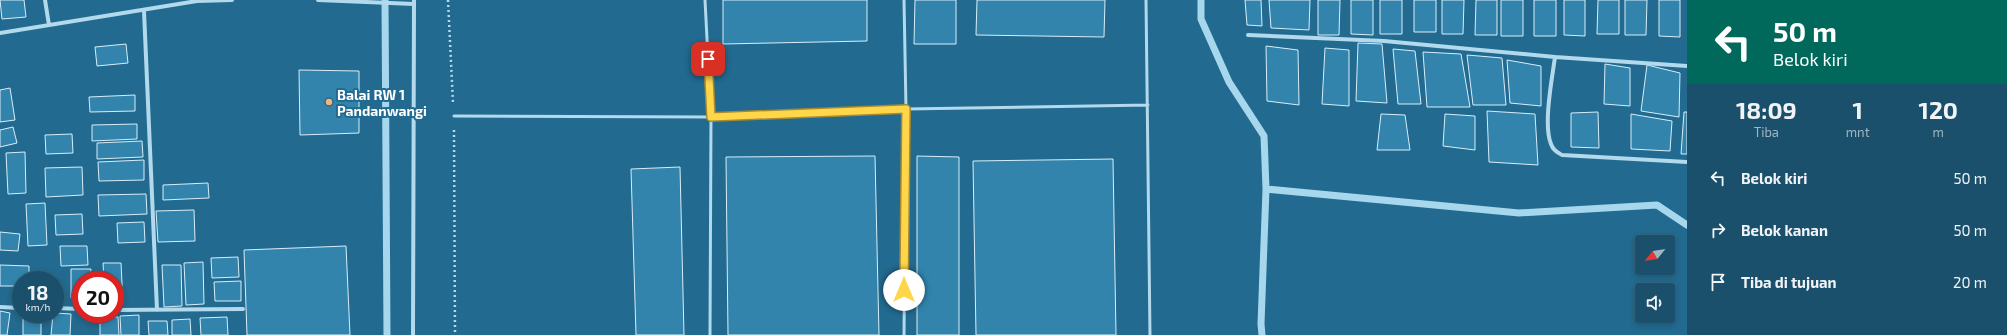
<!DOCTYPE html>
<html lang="id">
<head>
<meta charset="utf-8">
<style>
  body { margin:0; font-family:"Exo 2",sans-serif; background:#275a73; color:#f1f3f6; height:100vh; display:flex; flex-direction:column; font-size:15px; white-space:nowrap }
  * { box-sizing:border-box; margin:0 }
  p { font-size:13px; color:#9fb5c1 }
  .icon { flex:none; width:22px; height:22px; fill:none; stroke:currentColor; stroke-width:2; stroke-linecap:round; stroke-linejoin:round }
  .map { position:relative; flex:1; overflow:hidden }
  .sheet { display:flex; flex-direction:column; background:#1a506b; width:320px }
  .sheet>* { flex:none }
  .hud { background:#00695c; color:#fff; overflow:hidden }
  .needle { width:26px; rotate:240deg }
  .tools { position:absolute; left:1635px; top:235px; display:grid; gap:8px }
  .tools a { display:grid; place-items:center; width:40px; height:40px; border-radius:4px; background:#1a506b; box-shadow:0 2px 6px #0003,0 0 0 1px #38677e; font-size:20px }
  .speed { position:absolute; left:12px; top:271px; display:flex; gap:8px; font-size:20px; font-weight:700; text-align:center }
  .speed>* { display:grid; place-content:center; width:52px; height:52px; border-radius:50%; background:#1a506b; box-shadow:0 2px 6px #0003,0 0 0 1px #38677e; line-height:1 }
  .speed small { font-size:10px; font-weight:400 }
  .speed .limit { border:6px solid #d22; background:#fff; color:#111 }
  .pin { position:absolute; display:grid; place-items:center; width:34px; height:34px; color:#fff; margin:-17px; border-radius:8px; box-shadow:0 2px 6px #0006 }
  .me { position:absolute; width:44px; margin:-22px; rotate:0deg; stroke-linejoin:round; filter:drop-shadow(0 0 3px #0008) }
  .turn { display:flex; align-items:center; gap:14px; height:84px; padding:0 20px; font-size:18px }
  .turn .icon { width:52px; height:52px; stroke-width:2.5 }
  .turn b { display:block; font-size:28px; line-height:34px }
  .eta { display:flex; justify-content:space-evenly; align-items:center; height:68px; text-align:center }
  .eta b { font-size:24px; font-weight:700; line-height:28px }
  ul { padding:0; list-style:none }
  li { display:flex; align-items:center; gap:12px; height:52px; padding:0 20px }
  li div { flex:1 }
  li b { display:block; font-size:15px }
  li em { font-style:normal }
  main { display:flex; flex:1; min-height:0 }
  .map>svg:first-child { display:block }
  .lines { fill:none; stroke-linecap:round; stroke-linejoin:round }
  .stream { stroke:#a6d7ed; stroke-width:7 }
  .building { fill:#3284ac; stroke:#d7eef9 }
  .path { stroke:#b2d9ec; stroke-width:2.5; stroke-dasharray:2 3; stroke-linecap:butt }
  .lane { stroke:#b2d9ec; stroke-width:3 }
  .street { stroke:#b2d9ec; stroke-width:4 }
  .route-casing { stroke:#a68a30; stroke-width:10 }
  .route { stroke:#ffd54a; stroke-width:7 }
  .poi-dot { fill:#f8b474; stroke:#226a8f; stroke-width:1.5 }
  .labels { text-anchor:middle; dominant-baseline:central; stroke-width:4; stroke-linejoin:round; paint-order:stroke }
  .poi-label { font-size:14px; font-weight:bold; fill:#fff; stroke:#226a8f; text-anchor:start }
</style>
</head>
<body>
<main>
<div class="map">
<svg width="1687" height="335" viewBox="0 0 1687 335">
  <rect width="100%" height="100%" fill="#226a8f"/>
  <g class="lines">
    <path class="stream" d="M 385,0 L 387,335
      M 1201,0 L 1201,19 L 1229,82 L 1264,136 L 1266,189 L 1261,324 L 1262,335
      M 1266,189 L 1519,213 L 1657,205 L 1687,225"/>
  </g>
  <path class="building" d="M 0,0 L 24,0 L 26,17 L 2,19 Z
    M 723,0 L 867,0 L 867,41 L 723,44 Z
    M 915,0 L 956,0 L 956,44 L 914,44 Z
    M 977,0 L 1105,0 L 1104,37 L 976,35 Z
    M 1245,0 L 1261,0 L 1262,26 L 1247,25 Z
    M 1269,0 L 1310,0 L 1309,30 L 1271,28 Z
    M 1318,0 L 1340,0 L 1339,35 L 1318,35 Z
    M 1351,0 L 1373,0 L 1373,35 L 1351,34 Z
    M 1380,0 L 1402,0 L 1402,34 L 1380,34 Z
    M 1414,0 L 1436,0 L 1436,32 L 1414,32 Z
    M 1442,0 L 1464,0 L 1463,34 L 1442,34 Z
    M 1476,0 L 1497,0 L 1497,35 L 1475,35 Z
    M 1501,0 L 1523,0 L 1523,36 L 1501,36 Z
    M 1534,0 L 1556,0 L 1556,36 L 1534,36 Z
    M 1564,0 L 1585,0 L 1585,36 L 1564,35 Z
    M 1598,0 L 1619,0 L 1619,34 L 1597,34 Z
    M 1625,0 L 1647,0 L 1646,35 L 1625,35 Z
    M 1659,0 L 1680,0 L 1680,37 L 1659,36 Z
    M 1358,43 L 1382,44 L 1387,103 L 1356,101 Z
    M 126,44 L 128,63 L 97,66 L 95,47 Z
    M 1266,46 L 1298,50 L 1299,105 L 1267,101 Z
    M 1325,48 L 1349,50 L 1349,106 L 1322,104 Z
    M 1393,49 L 1415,51 L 1421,104 L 1398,104 Z
    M 1423,52 L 1461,54 L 1470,107 L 1427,107 Z
    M 1467,55 L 1502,58 L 1506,105 L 1473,105 Z
    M 1507,60 L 1541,66 L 1541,106 L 1510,103 Z
    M 1605,64 L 1630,68 L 1630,106 L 1604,104 Z
    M 1647,65 L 1680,73 L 1679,117 L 1641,111 Z
    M 299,70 L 359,71 L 359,133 L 300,135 Z
    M 10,88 L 15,120 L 0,122 L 0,90 Z
    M 135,95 L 135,111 L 90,112 L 89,97 Z
    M 1487,111 L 1535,114 L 1538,165 L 1489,162 Z
    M 1598,112 L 1599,148 L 1571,147 L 1571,113 Z
    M 1684,112 L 1687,112 L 1687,154 L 1681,154 Z
    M 1381,114 L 1405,115 L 1410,150 L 1377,150 Z
    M 1445,114 L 1475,116 L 1475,150 L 1443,146 Z
    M 1631,114 L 1672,121 L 1670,151 L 1631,149 Z
    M 137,124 L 137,139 L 92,141 L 92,125 Z
    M 13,127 L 17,143 L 0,147 L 0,130 Z
    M 72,134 L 73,153 L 46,154 L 45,135 Z
    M 142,141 L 143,157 L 97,159 L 97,143 Z
    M 25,152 L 26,193 L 8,194 L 6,153 Z
    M 875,156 L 879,335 L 728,335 L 726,157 Z
    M 917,156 L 959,157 L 959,335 L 917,335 Z
    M 1113,159 L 1116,335 L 976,335 L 973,161 Z
    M 144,160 L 144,180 L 99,181 L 98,162 Z
    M 82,167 L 83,195 L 46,197 L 45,168 Z
    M 680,167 L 684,335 L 636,335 L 631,169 Z
    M 208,183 L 209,198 L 163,200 L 163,185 Z
    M 146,194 L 147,214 L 99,216 L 98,195 Z
    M 45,203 L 47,245 L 28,246 L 26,204 Z
    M 194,210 L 195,241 L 158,242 L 156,211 Z
    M 82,214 L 83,234 L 56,235 L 55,215 Z
    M 144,222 L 145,242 L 118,243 L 117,223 Z
    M 0,232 L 20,234 L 18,251 L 0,250 Z
    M 60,246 L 87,246 L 88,265 L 61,266 Z
    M 346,246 L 350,335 L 247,335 L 244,250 Z
    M 238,257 L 239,277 L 212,278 L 211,258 Z
    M 203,262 L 204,304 L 186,305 L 184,263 Z
    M 103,263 L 121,263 L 123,304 L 115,304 L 115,280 L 104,280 Z
    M 0,265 L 29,266 L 29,280 L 21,280 L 21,286 L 0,286 Z
    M 162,265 L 181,265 L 182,306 L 164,307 Z
    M 71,269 L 91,269 L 90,280 L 81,280 L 81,299 L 71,298 Z
    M 241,281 L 241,301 L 215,301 L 214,282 Z
    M 0,311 L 10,313 L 7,335 L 0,335 Z
    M 55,313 L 71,314 L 70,335 L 51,335 L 53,314 Z
    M 23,314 L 41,314 L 41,335 L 23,335 Z
    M 139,315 L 139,335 L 121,335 L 120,316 Z
    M 100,317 L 118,317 L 119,335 L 100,335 Z
    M 227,317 L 228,335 L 201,335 L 200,318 Z
    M 190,319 L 191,335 L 172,335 L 172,320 Z
    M 148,321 L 167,321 L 168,335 L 149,335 Z"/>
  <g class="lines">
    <path class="path" d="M 448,0 L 453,103
      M 454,130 L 455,335"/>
    <path class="lane" d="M 705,0 L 711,117 L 710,335
      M 904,0 L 906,109 L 904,335
      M 1146,0 L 1150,335
      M 454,116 L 711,117 L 906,109 L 1148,105"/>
    <path class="street" d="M 45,0 L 49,25
      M 318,0 L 414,4
      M 144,11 L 157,310
      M 0,33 L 197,1 L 232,0
      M 1248,35 L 1384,41 L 1555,57 L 1687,66
      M 1555,57 C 1552,79 1543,125 1551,144 C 1553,150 1557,152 1562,155 L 1687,162
      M 0,307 L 21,308
      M 55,308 L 81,309
      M 115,310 L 243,309
      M 413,335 L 414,0"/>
  </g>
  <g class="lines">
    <defs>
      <path id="route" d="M 708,59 L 711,117 L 906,109 L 904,290"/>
    </defs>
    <use href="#route" class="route-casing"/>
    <use href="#route" class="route"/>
  </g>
  <circle class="poi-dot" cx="329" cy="102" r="4"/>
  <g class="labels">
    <g class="poi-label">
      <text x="337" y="94">Balai RW 1<tspan x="337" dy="16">Pandanwangi</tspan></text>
    </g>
  </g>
</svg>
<div class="tools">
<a><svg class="needle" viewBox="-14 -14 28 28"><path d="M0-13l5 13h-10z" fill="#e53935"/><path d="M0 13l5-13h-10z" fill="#9fb5c1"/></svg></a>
<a><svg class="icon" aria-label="sound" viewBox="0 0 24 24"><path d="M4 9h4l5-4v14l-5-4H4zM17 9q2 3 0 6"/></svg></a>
</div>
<div class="speed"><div>18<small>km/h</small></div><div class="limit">20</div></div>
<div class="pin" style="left:708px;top:59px;background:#d93025"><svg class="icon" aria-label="arrive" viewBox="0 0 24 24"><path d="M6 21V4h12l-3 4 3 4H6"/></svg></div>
<svg class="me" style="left:904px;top:290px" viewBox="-20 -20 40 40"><circle r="19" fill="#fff"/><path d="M0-13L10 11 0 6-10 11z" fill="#ffd54a"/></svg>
</div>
<section class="sheet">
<div class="hud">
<div class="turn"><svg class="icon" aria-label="left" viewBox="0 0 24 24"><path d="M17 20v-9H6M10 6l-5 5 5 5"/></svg><div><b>50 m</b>Belok kiri</div></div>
</div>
<div class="eta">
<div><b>18:09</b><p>Tiba</p></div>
<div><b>1</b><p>mnt</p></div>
<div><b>120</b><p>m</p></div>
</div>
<ul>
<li><svg class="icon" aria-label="left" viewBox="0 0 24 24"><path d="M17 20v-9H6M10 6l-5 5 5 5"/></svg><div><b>Belok kiri</b></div><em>50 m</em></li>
<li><svg class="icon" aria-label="right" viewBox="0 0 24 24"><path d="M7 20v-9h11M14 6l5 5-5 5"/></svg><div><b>Belok kanan</b></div><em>50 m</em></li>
<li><svg class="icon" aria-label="arrive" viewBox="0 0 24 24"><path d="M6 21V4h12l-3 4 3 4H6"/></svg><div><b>Tiba di tujuan</b></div><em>20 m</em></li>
</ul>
</section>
</main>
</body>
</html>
